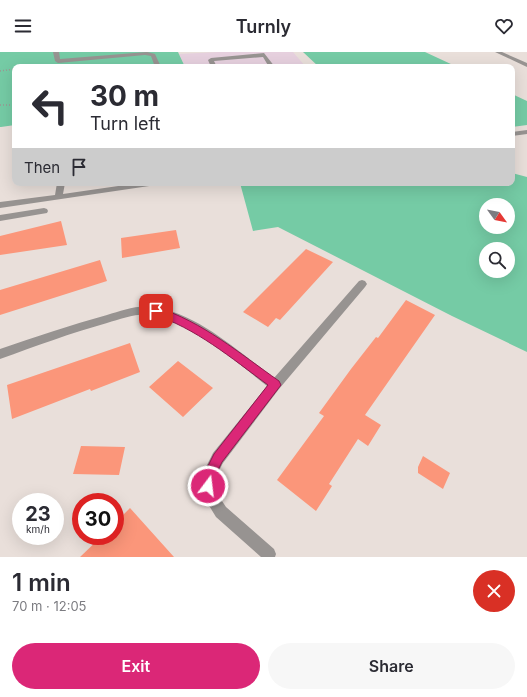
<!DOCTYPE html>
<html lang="en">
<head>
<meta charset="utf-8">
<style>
  body { margin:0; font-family:Inter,sans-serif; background:#f7f7f7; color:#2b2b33; height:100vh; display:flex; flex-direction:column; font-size:15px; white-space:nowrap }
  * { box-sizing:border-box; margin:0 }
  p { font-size:13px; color:#7c7c81 }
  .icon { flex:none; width:22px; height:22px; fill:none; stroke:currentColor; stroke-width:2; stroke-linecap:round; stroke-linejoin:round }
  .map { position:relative; height:505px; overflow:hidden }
  .side { display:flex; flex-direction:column; background:#fff; flex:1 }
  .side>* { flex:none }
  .banner { position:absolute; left:12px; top:12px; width:503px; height:122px; border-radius:8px; box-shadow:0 4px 16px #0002; background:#fff; color:#2b2b33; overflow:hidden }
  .needle { width:26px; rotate:123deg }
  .tools { position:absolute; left:479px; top:146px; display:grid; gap:8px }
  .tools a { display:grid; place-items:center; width:36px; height:36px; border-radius:50%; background:#fff; box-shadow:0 4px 16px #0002; font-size:20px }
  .speed { position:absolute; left:12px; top:441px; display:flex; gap:8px; font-size:20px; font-weight:700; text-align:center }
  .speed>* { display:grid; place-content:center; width:52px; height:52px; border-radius:50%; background:#fff; box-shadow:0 4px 16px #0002; line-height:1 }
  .speed small { font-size:10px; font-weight:400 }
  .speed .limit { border:6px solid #d22; background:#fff; color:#111 }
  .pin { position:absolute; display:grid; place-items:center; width:34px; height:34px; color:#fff; margin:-17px; border-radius:8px; box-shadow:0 2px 6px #0006 }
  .me { position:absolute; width:44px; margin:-22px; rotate:15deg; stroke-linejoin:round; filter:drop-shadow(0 0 3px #0008) }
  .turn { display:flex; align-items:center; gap:14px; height:84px; padding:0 12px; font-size:18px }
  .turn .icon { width:52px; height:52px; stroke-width:2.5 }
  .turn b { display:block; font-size:28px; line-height:34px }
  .then { display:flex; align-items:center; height:38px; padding:0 12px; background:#0003; gap:8px; font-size:15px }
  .round { display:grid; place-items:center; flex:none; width:42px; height:42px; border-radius:21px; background:#f7f7f7 }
  .overview { display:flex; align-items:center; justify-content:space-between; height:68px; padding:0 12px }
  h1 { font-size:24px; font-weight:600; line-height:30px }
  .button { display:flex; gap:8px; margin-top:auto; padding:8px 12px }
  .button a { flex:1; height:46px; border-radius:24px; background:#db2777; color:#fff; font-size:16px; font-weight:600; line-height:46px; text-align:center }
  .button a+a { background:#f7f7f7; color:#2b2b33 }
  header { display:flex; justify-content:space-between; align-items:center; height:52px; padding:0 12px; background:#fff; font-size:18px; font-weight:600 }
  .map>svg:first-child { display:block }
  .industrial { fill:#e6d0de }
  .green { fill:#75cba5; fill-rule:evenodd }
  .building { fill:#fb967a }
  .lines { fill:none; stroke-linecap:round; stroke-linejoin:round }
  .path { stroke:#9d9692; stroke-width:1.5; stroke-dasharray:1 2; stroke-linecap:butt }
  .minor { fill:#979391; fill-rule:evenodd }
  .route { fill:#db2777; stroke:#8e194d }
</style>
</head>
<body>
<header><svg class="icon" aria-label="menu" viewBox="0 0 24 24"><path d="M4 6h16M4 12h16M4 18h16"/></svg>Turnly<svg class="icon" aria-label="heart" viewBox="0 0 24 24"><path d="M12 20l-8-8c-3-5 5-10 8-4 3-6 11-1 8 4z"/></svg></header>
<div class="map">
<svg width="527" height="505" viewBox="0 0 527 505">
  <rect width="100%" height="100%" fill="#e9dfda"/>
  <path class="industrial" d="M 219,0 L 293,0 L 306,15 L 185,15 L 179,2 Z"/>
  <path class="green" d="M 0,0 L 178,0 L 185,15 L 15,15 L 15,73 L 1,75 L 0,75 Z
    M 303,0 L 425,0 L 453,13 L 446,15 L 319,15 Z
    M 512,42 L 527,49 L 527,73 L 512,75 Z
    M 512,121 L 527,125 L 527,300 L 452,264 L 278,175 L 253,179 L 240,131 L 512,131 ZM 486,153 L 508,153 L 508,175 L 486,175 ZM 486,197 L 508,197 L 508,219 L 486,219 Z"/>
  <path class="building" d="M 61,169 L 67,193 L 0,203 L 0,184 Z
    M 176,178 L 180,196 L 122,206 L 121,186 Z
    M 306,197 L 333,210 L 280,268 L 276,266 L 268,275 L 243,260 Z
    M 100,208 L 107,229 L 0,263 L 0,238 Z
    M 406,248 L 435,263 L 365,363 L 381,373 L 368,394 L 358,387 L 329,432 L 332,434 L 316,459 L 277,428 L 324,364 L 319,361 L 351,317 L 376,285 L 378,286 Z
    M 130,291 L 140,320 L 91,339 L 90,337 L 12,367 L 7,333 Z
    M 178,309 L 213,336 L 183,365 L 149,335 Z
    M 81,394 L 125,395 L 119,423 L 73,422 Z
    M 423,404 L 450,421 L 443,437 L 418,421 L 418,415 Z
    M 130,456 L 174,505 L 80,505 L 102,484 L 115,484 L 115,471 Z"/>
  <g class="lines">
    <path class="path" d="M 36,15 L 46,14
      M 0,19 L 15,17
      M 0,53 L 15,53"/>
    <path class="minor" d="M 53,0 L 59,0 L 60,7 L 147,0 L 155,2 L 161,15 L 155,15 L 151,4 L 145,3 L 58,11 L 55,9 Z
      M 495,0 L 502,0 L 527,11 L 527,15 Z
      M 264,1 L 275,15 L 269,15 L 263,5 L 214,9 L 217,15 L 211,15 L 208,8 L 211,6 Z
      M 527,78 L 527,82 L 512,84 L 512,80 Z
      M 57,131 L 65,131 L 63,142 L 139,131 L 160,131 L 156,133 L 0,156 L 0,150 L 55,143 Z
      M 44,156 L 47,157 L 48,159 L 47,161 L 0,169 L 0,163 Z
      M 362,228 L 365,229 L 367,232 L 365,235 L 279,337 L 223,411 L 215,426 L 216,440 L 226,455 L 274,497 L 276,502 L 275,505 L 261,505 L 216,465 L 202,442 L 201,425 L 213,401 L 267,334 C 236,310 191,268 152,263 C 136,261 121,267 107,271 C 71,281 36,294 0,307 L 0,297 C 35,285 71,273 107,263 C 121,259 136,253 152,255 C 196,260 239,300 274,326 L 359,229 Z"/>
  </g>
  <path class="route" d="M 156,255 C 203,270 239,301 279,329 L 281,333 L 222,410 L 214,426 L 215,434 L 213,438 L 208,440 L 204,438 L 202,426 L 214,402 L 268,333 C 231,306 196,276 152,262 L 151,259 Z"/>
</svg>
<div class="tools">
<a><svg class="needle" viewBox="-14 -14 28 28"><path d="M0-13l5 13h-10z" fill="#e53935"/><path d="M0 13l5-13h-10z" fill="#7c7c81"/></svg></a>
<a><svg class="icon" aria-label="search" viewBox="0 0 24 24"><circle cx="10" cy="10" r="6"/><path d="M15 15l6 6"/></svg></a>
</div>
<div class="speed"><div>23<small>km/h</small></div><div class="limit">30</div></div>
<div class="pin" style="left:156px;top:259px;background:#d93025"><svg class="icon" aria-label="arrive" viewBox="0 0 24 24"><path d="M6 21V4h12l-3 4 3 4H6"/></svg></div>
<svg class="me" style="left:208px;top:434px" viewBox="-20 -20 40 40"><circle r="17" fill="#db2777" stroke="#fff" stroke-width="3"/><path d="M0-11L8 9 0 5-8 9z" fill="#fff"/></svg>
<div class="banner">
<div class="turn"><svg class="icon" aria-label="left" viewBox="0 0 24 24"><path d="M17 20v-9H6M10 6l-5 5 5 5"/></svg><div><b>30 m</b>Turn left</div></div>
<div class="then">Then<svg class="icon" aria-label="arrive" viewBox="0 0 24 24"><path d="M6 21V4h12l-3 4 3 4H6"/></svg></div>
</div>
</div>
<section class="side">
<div class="overview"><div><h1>1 min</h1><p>70 m · 12:05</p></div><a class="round" style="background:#d93025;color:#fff"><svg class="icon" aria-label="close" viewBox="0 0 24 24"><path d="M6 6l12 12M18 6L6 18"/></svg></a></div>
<div class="button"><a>Exit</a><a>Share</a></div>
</section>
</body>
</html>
